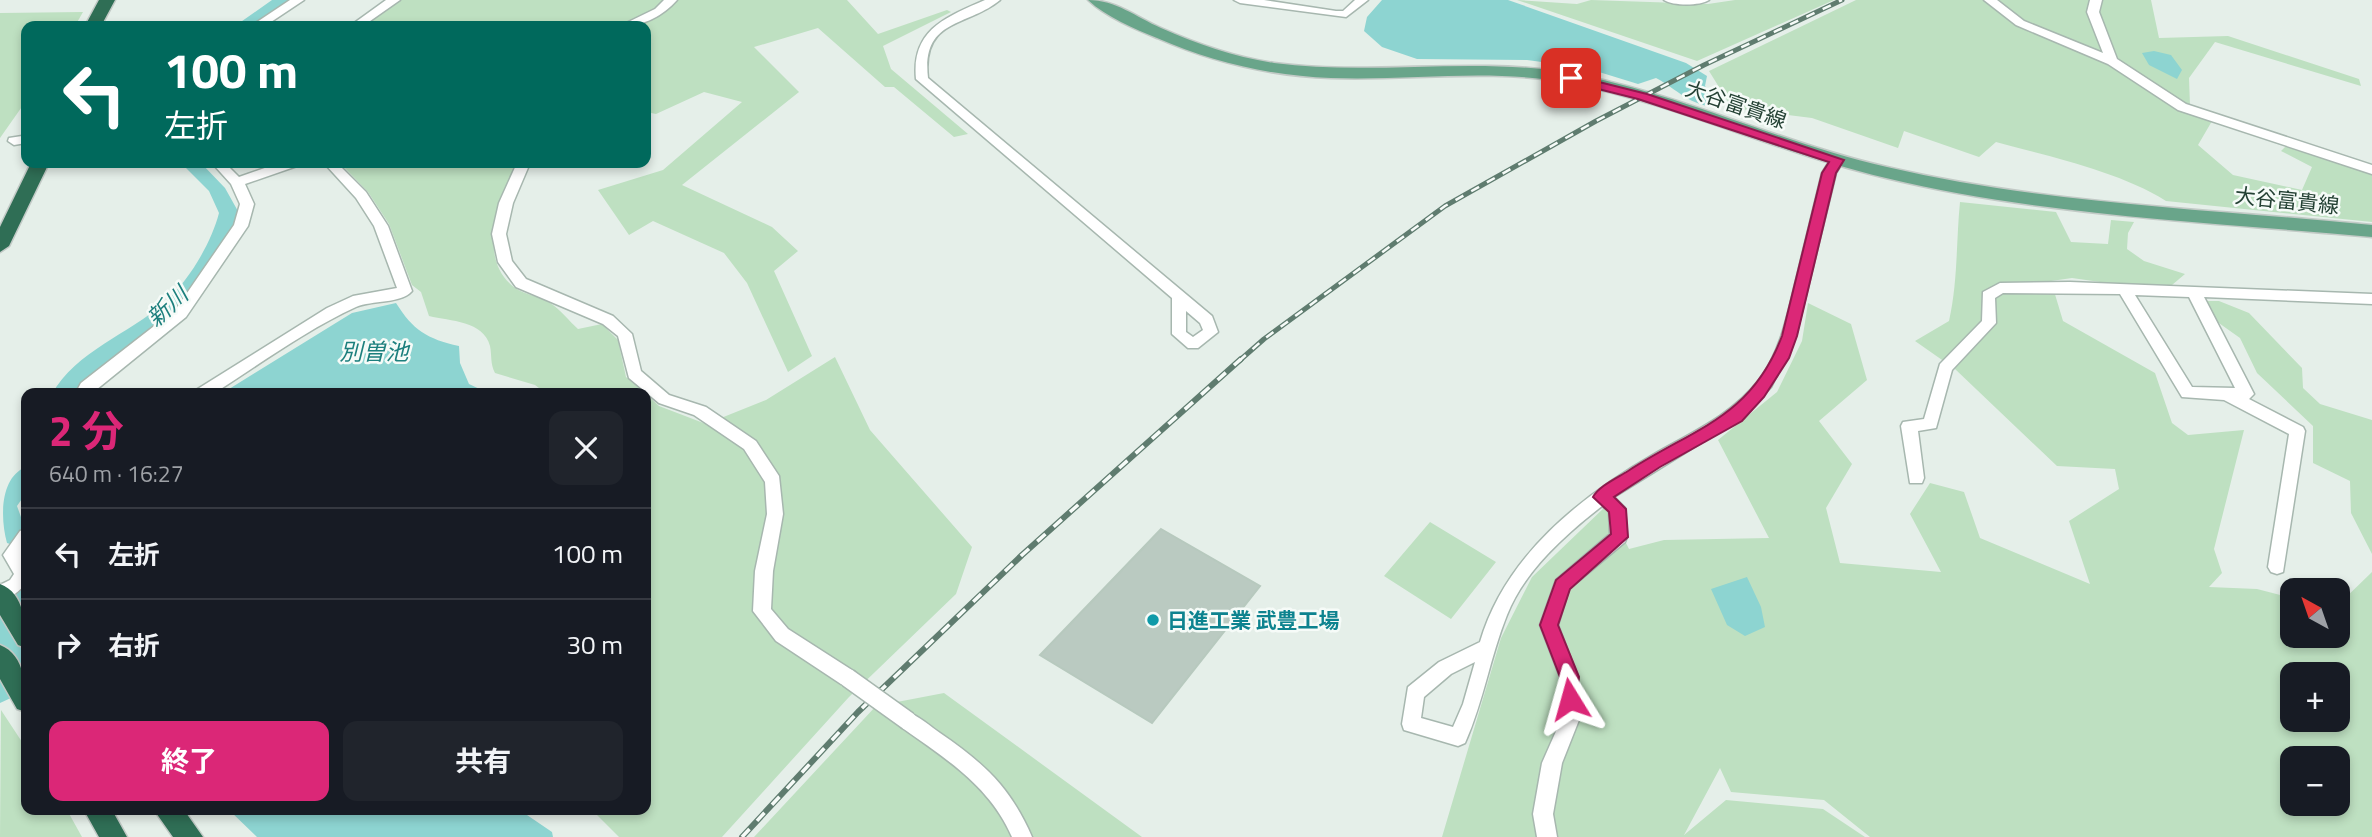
<!DOCTYPE html>
<html lang="ja">
<head>
<meta charset="utf-8">
<style>
  body { margin:0; font-family:"Titillium Web","Noto Sans JP",sans-serif; background:#20242c; color:#f1f3f6; height:100vh; display:flex; flex-direction:column; font-size:26px; white-space:nowrap }
  * { box-sizing:border-box; margin:0 }
  p { font-size:23px; color:#9ea1a6 }
  .icon { flex:none; width:38px; height:38px; fill:none; stroke:currentColor; stroke-width:2; stroke-linecap:round; stroke-linejoin:round }
  .map { position:relative; flex:1; overflow:hidden }
  .drawer { position:absolute; left:21px; top:388px; width:630px; height:427px; display:flex; flex-direction:column; background:#171b24; border-radius:14px; box-shadow:0 4px 10px #0003 }
  .drawer>* { flex:none }
  .guide { position:absolute; left:21px; top:21px; width:630px; height:147px; border-radius:14px; box-shadow:0 4px 10px #0003; background:#00695c; color:#fff; overflow:hidden }
  .needle { width:46px; rotate:320deg }
  .tools { position:absolute; left:2280px; top:578px; display:grid; gap:14px }
  .tools a { display:grid; place-items:center; width:70px; height:70px; border-radius:14px; background:#171b24; box-shadow:0 4px 10px #0003; font-size:35px }
  .pin { position:absolute; display:grid; place-items:center; width:60px; height:60px; color:#fff; margin:-30px; border-radius:14px; box-shadow:0 4px 10px #0006 }
  .me { position:absolute; width:77px; margin:-38px; rotate:352deg; stroke-linejoin:round; filter:drop-shadow(0 0 5px #0008) }
  .turn { display:flex; align-items:center; gap:24px; height:147px; padding:0 28px; font-size:32px }
  .turn .icon { width:91px; height:91px; stroke-width:2.5 }
  .turn b { display:block; font-size:49px; line-height:60px }
  .round { display:grid; place-items:center; flex:none; width:74px; height:74px; border-radius:14px; background:#20242c }
  .summary { display:flex; align-items:center; justify-content:space-between; height:119px; padding:0 28px }
  h1 { font-size:42px; font-weight:700; line-height:52px; color:#db2777 }
  .button { display:flex; gap:14px; margin-top:auto; padding:14px 28px }
  .button a { flex:1; height:80px; border-radius:14px; background:#db2777; color:#fff; font-size:28px; font-weight:700; line-height:80px; text-align:center }
  .button a+a { background:#20242c; color:#f1f3f6 }
  ul { padding:0; list-style:none }
  li { display:flex; align-items:center; gap:21px; height:91px; padding:0 28px; border-top:2px solid #363941 }
  li div { flex:1 }
  li b { display:block; font-size:26px }
  li em { font-style:normal }
  .map>svg:first-child { display:block }
  .green { fill:#bee0c1; fill-rule:evenodd }
  .water { fill:#8dd4d1 }
  .lines { fill:none; stroke-linecap:round; stroke-linejoin:round }
  .river { fill:#8dd4d1; fill-rule:evenodd }
  .building { fill:#bacac1; stroke:#b7c9be; stroke-width:2 }
  .minor-casing { stroke:#a7b7af; stroke-width:3 }
  .major-casing { stroke:#c2cac6; stroke-width:3 }
  .highway-casing { stroke:#c2cac6; stroke-width:3 }
  .minor { fill:#fff; fill-rule:evenodd }
  .major { fill:#69a58a; fill-rule:evenodd }
  .highway { fill:#2f6e55; fill-rule:evenodd }
  .rail-far1-casing { stroke:#5f7c6f; stroke-width:5 }
  .rail-casing { stroke:#5f7c6f; stroke-width:6 }
  .rail-far1 { stroke:#f6fbf8; stroke-width:2.5; stroke-dasharray:9; stroke-linecap:butt }
  .rail { stroke:#f6fbf8; stroke-width:3.5; stroke-dasharray:11; stroke-linecap:butt }
  .minor-bridge-casing { stroke:#a7b7af; stroke-width:21; stroke-linecap:butt }
  .minor-bridge { stroke:#fff; stroke-width:18 }
  .route { fill:#db2777; stroke:#8e194d; stroke-width:2 }
  .culture-dot { fill:#0f9aa8; stroke:#f6fbf8; stroke-width:2.5 }
  .labels { text-anchor:middle; dominant-baseline:central; stroke-width:5; stroke-linejoin:round; paint-order:stroke }
  .street-label { font-size:21px; fill:#244134; stroke:#f6fbf8 }
  .culture-label { font-size:21px; font-weight:bold; fill:#0d838f; stroke:#f6fbf8; text-anchor:start }
  .water-label { font-size:23px; font-style:italic; fill:#1c7f7d; stroke:#f6fbf8 }
</style>
</head>
<body>
<div class="map">
<svg width="2372" height="837" viewBox="0 0 2372 837">
  <rect width="100%" height="100%" fill="#e5efe9"/>
  <path class="green" d="M 399,0 L 847,0 L 878,34 L 947,10 L 951,12 L 883,46 L 891,69 L 968,134 L 954,137 L 894,87 L 885,87 L 818,28 L 754,47 L 799,92 L 682,185 L 772,227 L 798,251 L 774,271 L 812,356 L 788,372 L 747,283 L 724,253 L 653,221 L 629,235 L 598,190 L 663,170 L 742,102 L 704,92 L 656,114 L 646,112 L 646,26 L 362,26 Z
    M 1517,0 L 1577,4 L 1591,0 L 1708,4 L 1735,0 L 1834,0 L 1697,61 Z
    M 1856,0 L 2151,0 L 2159,38 L 2228,36 L 2359,79 L 2361,86 L 2215,42 L 2189,78 L 2190,106 L 2212,121 L 2198,145 L 2233,175 L 2302,190 L 2312,167 L 2281,151 L 2289,143 L 2372,173 L 2372,222 L 2166,201 C 2118,171 2050,157 1996,142 L 1979,157 L 1904,131 L 1898,148 L 1812,118 L 1732,108 L 1709,71 Z
    M 83,12 L 75,26 L 26,26 L 26,101 L 0,138 L 0,13 Z
    M 340,163 L 517,163 C 502,199 474,257 515,288 C 525,295 540,296 550,303 C 560,309 569,321 578,329 L 602,324 L 618,340 L 626,377 L 646,394 L 547,394 L 535,385 L 495,373 C 490,363 492,356 490,346 C 484,321 450,321 429,316 L 421,292 L 412,285 L 389,224 L 368,192 Z
    M 1960,202 L 2056,212 L 2071,242 L 2108,244 L 2111,220 L 2134,222 L 2128,233 L 2127,249 L 2144,261 L 2185,274 L 2172,285 L 2121,285 L 2072,278 L 2051,281 L 2063,321 L 2155,373 L 2172,423 L 2188,435 L 2244,430 L 2214,549 L 2222,573 L 2209,587 L 2257,589 L 2292,598 L 2292,635 L 2338,635 L 2338,605 L 2372,572 L 2372,837 L 1870,837 L 1824,800 L 1731,792 L 1720,768 L 1684,835 L 1726,800 L 1823,809 L 1865,837 L 1442,837 L 1501,638 L 1532,577 L 1607,505 L 1629,549 L 1664,540 L 1769,538 L 1718,440 L 1777,392 L 1802,341 L 1808,303 L 1851,324 L 1867,380 L 1819,421 L 1852,464 L 1826,508 L 1840,563 L 1941,572 L 1910,514 L 1930,483 L 1964,492 L 1980,538 L 2090,584 L 2069,521 L 2119,489 L 2115,469 L 2057,466 L 1955,369 L 1915,341 L 1949,321 C 1958,281 1956,242 1960,202 ZM 2292,674 L 2338,674 L 2338,719 L 2292,719 ZM 2292,758 L 2338,758 L 2338,803 L 2292,803 Z
    M 2205,301 L 2219,301 L 2249,313 L 2302,368 L 2303,388 L 2320,404 L 2372,420 L 2372,554 L 2351,513 L 2350,481 L 2313,463 L 2313,426 L 2257,373 L 2240,338 L 2216,321 Z
    M 835,357 L 870,430 L 972,547 L 956,594 L 849,697 L 722,837 L 619,837 L 592,810 L 646,810 L 646,394 L 659,406 L 706,424 L 766,400 Z
    M 1430,522 L 1496,562 L 1451,619 L 1384,576 Z
    M 944,693 L 1142,837 L 754,837 L 876,706 Z
    M 1,710 L 26,748 L 26,810 L 67,810 L 82,837 L 0,837 Z"/>
  <path class="water" d="M 1382,0 L 1508,0 L 1686,63 L 1707,76 L 1705,86 L 1721,106 C 1695,110 1678,90 1656,78 L 1638,84 L 1586,68 L 1527,60 L 1417,59 L 1382,47 L 1364,31 L 1367,17 Z
    M 2154,51 L 2171,55 L 2182,70 L 2177,79 L 2149,65 L 2142,53 Z
    M 396,303 C 413,330 427,339 459,346 L 460,363 L 469,384 L 490,394 L 221,394 L 352,313 Z
    M 1747,577 L 1761,607 L 1765,627 L 1745,636 L 1727,625 L 1711,589 Z
    M 26,585 L 26,691 L 0,703 L 0,610 Z
    M 229,810 L 525,810 L 527,815 L 552,832 L 553,837 L 257,837 Z"/>
  <g class="lines">
    <path class="river" d="M 272,0 L 291,0 L 254,26 L 235,26 Z
      M 181,163 L 201,163 L 225,188 L 239,213 C 232,243 202,293 179,314 C 146,343 107,361 77,394 L 52,394 C 76,351 129,334 164,303 C 188,282 211,244 219,213 L 209,191 Z
      M 26,467 L 26,493 L 17,506 L 26,531 L 26,540 L 16,546 L 7,543 C 0,518 0,477 26,467 Z"/>
  </g>
  <path class="building" d="M 1161,529 L 1260,586 L 1152,723 L 1040,655 Z"/>
  <g class="lines">
    <defs>
      <path id="minor" d="M 290,0 L 304,0 L 265,26 L 251,26 Z
        M 386,0 L 400,0 L 363,26 L 350,26 Z
        M 664,0 L 677,0 C 663,16 642,27 620,26 L 655,9 Z
        M 985,0 L 1000,0 C 968,27 921,18 928,78 L 1212,316 L 1218,332 L 1198,348 L 1188,348 L 1172,334 L 1172,298 L 916,79 C 911,30 946,17 985,0 ZM 1186,311 L 1200,323 L 1203,330 L 1193,337 L 1186,332 Z
        M 1234,0 L 1264,0 L 1336,11 L 1343,11 L 1355,0 L 1368,0 L 1346,17 L 1240,3 Z
        M 1664,0 L 1709,0 C 1700,6 1673,6 1664,0 Z
        M 1984,0 L 1997,0 L 2024,21 L 2103,53 L 2087,12 L 2090,0 L 2102,0 L 2099,12 L 2117,59 L 2186,104 L 2372,165 L 2372,174 L 2178,110 L 2108,64 L 2016,25 Z
        M 22,136 L 26,137 L 26,143 L 14,145 L 8,141 L 9,138 Z
        M 1837,156 L 1844,160 L 1836,173 L 1796,336 L 1771,387 L 1741,418 L 1614,497 L 1625,508 L 1627,537 L 1625,542 L 1569,589 L 1558,625 L 1578,677 L 1579,720 L 1562,763 L 1553,814 L 1557,837 L 1537,837 L 1533,814 L 1542,763 L 1561,720 L 1560,677 L 1540,625 L 1556,580 L 1610,534 L 1609,511 L 1602,506 C 1566,534 1524,571 1507,615 C 1490,657 1484,700 1465,743 L 1458,746 L 1404,730 L 1402,724 L 1408,687 L 1439,662 L 1480,642 C 1505,556 1581,496 1656,453 C 1693,432 1733,414 1759,380 C 1782,350 1788,311 1797,276 C 1805,242 1814,207 1822,173 L 1832,157 ZM 1475,662 L 1463,704 L 1453,727 L 1421,718 L 1424,697 L 1451,674 Z
        M 212,163 L 225,163 L 239,177 L 279,163 L 299,163 L 297,166 L 245,184 L 254,204 L 248,226 L 186,317 L 91,394 L 75,394 L 81,383 L 176,309 L 234,225 L 240,204 L 231,184 Z
        M 324,163 L 337,163 L 366,192 L 388,226 L 412,291 C 401,304 372,300 356,307 C 306,330 260,364 213,394 L 193,394 L 196,390 L 327,308 L 353,296 L 397,288 L 374,226 L 356,198 Z
        M 517,163 L 530,163 L 513,203 L 506,234 L 512,261 L 526,279 L 613,316 L 632,334 L 641,371 L 669,395 L 706,407 L 756,441 L 779,476 L 783,514 L 773,571 L 771,609 L 788,629 L 855,672 L 857,678 L 855,684 L 848,686 L 841,684 L 776,641 L 753,611 L 755,571 L 767,514 L 765,482 L 744,449 L 694,415 L 659,403 L 629,378 L 618,336 L 603,324 L 516,287 L 498,262 L 492,234 L 499,203 Z
        M 2070,282 L 2372,294 L 2372,304 L 2204,297 L 2254,394 L 2249,399 L 2303,427 L 2305,431 L 2283,572 L 2277,574 L 2271,572 L 2268,567 L 2289,434 L 2224,400 L 2182,397 L 2120,294 L 2003,293 L 1995,298 L 1996,323 L 1952,370 L 1936,428 L 1918,431 L 1924,478 L 1922,483 L 1910,483 L 1901,426 L 1903,422 L 1924,419 L 1940,364 L 1982,321 L 1983,292 L 2000,283 ZM 2135,295 L 2189,297 L 2235,388 L 2192,387 Z
        M 26,529 L 26,549 L 21,556 C 35,579 23,593 0,601 L 0,585 L 10,580 L 14,574 L 3,555 L 20,531 Z
        M 908,712 C 920,717 930,726 940,733 C 984,763 1011,788 1032,837 L 1012,837 C 990,786 945,758 901,727 L 899,721 L 901,715 Z"/>
      <path id="major" d="M 1088,0 C 1116,0 1136,17 1161,28 C 1197,44 1235,57 1274,63 C 1370,76 1468,57 1564,72 C 1675,91 1778,142 1887,167 C 2045,204 2211,209 2372,225 L 2372,237 C 2212,222 2042,216 1886,178 C 1778,153 1677,104 1569,83 C 1490,68 1410,81 1331,78 C 1271,76 1212,62 1157,38 C 1135,29 1106,17 1088,0 Z"/>
      <path id="highway" d="M 99,0 L 115,0 L 101,26 L 85,26 Z
        M 31,163 L 49,163 L 9,246 L 0,252 L 0,227 Z
        M 0,584 C 25,593 26,626 26,648 L 18,645 L 0,615 Z
        M 0,645 C 26,655 26,689 26,712 L 17,709 L 0,679 Z
        M 84,810 L 112,810 L 127,837 L 99,837 Z
        M 154,810 L 184,810 L 203,837 L 173,837 Z"/>
    </defs>
    <use href="#minor" class="minor-casing"/>
    <use href="#major" class="major-casing"/>
    <use href="#highway" class="highway-casing"/>
    <use href="#minor" class="minor"/>
    <use href="#major" class="major"/>
    <use href="#highway" class="highway"/>
    <defs>
      <path id="rail-far1" d="M 1239,361 L 1264,339 L 1445,206 L 1596,121 L 1704,65 L 1842,0"/>
      <path id="rail" d="M 742,837 L 858,712 L 1022,555 L 1241,359"/>
    </defs>
    <use href="#rail-far1" class="rail-far1-casing"/>
    <use href="#rail" class="rail-casing"/>
    <use href="#rail-far1" class="rail-far1"/>
    <use href="#rail" class="rail"/>
    <defs>
      <path id="minor-bridge" d="M 848,678 L 908,721"/>
    </defs>
    <use href="#minor-bridge" class="minor-bridge-casing"/>
    <use href="#minor-bridge" class="minor-bridge"/>
  </g>
  <path class="route" d="M 1571,75 L 1647,94 L 1844,160 L 1836,173 L 1797,336 L 1789,358 L 1764,397 L 1742,421 L 1660,467 L 1614,497 L 1626,509 L 1628,537 L 1570,589 L 1558,625 L 1579,677 L 1576,705 L 1570,707 L 1563,705 L 1560,677 L 1540,625 L 1556,580 L 1611,534 L 1609,512 L 1593,497 C 1599,486 1617,478 1628,471 C 1694,428 1751,418 1782,336 L 1822,173 L 1829,162 L 1638,99 L 1566,81 L 1565,78 Z"/>
  <circle class="culture-dot" cx="1153" cy="620" r="7"/>
  <g class="labels">
    <g class="street-label">
      <text transform="translate(1736 104) rotate(19)">大谷富貴線</text>
      <text transform="translate(2287 200) rotate(6)">大谷富貴線</text>
    </g>
    <g class="culture-label">
      <text x="1167" y="620">日進工業 武豊工場</text>
    </g>
    <g class="water-label">
      <text transform="translate(167 306) rotate(-43)">新川</text>
      <text x="374" y="351">別曽池</text>
    </g>
  </g>
</svg>
<div class="tools">
<a><svg class="needle" viewBox="-14 -14 28 28"><path d="M0-13l5 13h-10z" fill="#e53935"/><path d="M0 13l5-13h-10z" fill="#9ea1a6"/></svg></a>
<a>+</a>
<a>−</a>
</div>
<div class="pin" style="left:1571px;top:78px;background:#d93025"><svg class="icon" aria-label="arrive" viewBox="0 0 24 24"><path d="M6 21V4h12l-3 4 3 4H6"/></svg></div>
<svg class="me" style="left:1570px;top:699px" viewBox="-20 -20 40 40"><path d="M0-17L14 15 0 8-14 15z" fill="#db2777" stroke="#fff" stroke-width="4"/></svg>
<div class="guide">
<div class="turn"><svg class="icon" aria-label="left" viewBox="0 0 24 24"><path d="M17 20v-9H6M10 6l-5 5 5 5"/></svg><div><b>100 m</b>左折</div></div>
</div>
<section class="drawer">
<div class="summary"><div><h1>2 分</h1><p>640 m · 16:27</p></div><a class="round"><svg class="icon" aria-label="close" viewBox="0 0 24 24"><path d="M6 6l12 12M18 6L6 18"/></svg></a></div>
<ul>
<li><svg class="icon" aria-label="left" viewBox="0 0 24 24"><path d="M17 20v-9H6M10 6l-5 5 5 5"/></svg><div><b>左折</b></div><em>100 m</em></li>
<li><svg class="icon" aria-label="right" viewBox="0 0 24 24"><path d="M7 20v-9h11M14 6l5 5-5 5"/></svg><div><b>右折</b></div><em>30 m</em></li>
</ul>
<div class="button"><a>終了</a><a>共有</a></div>
</section>
</div>
</body>
</html>
